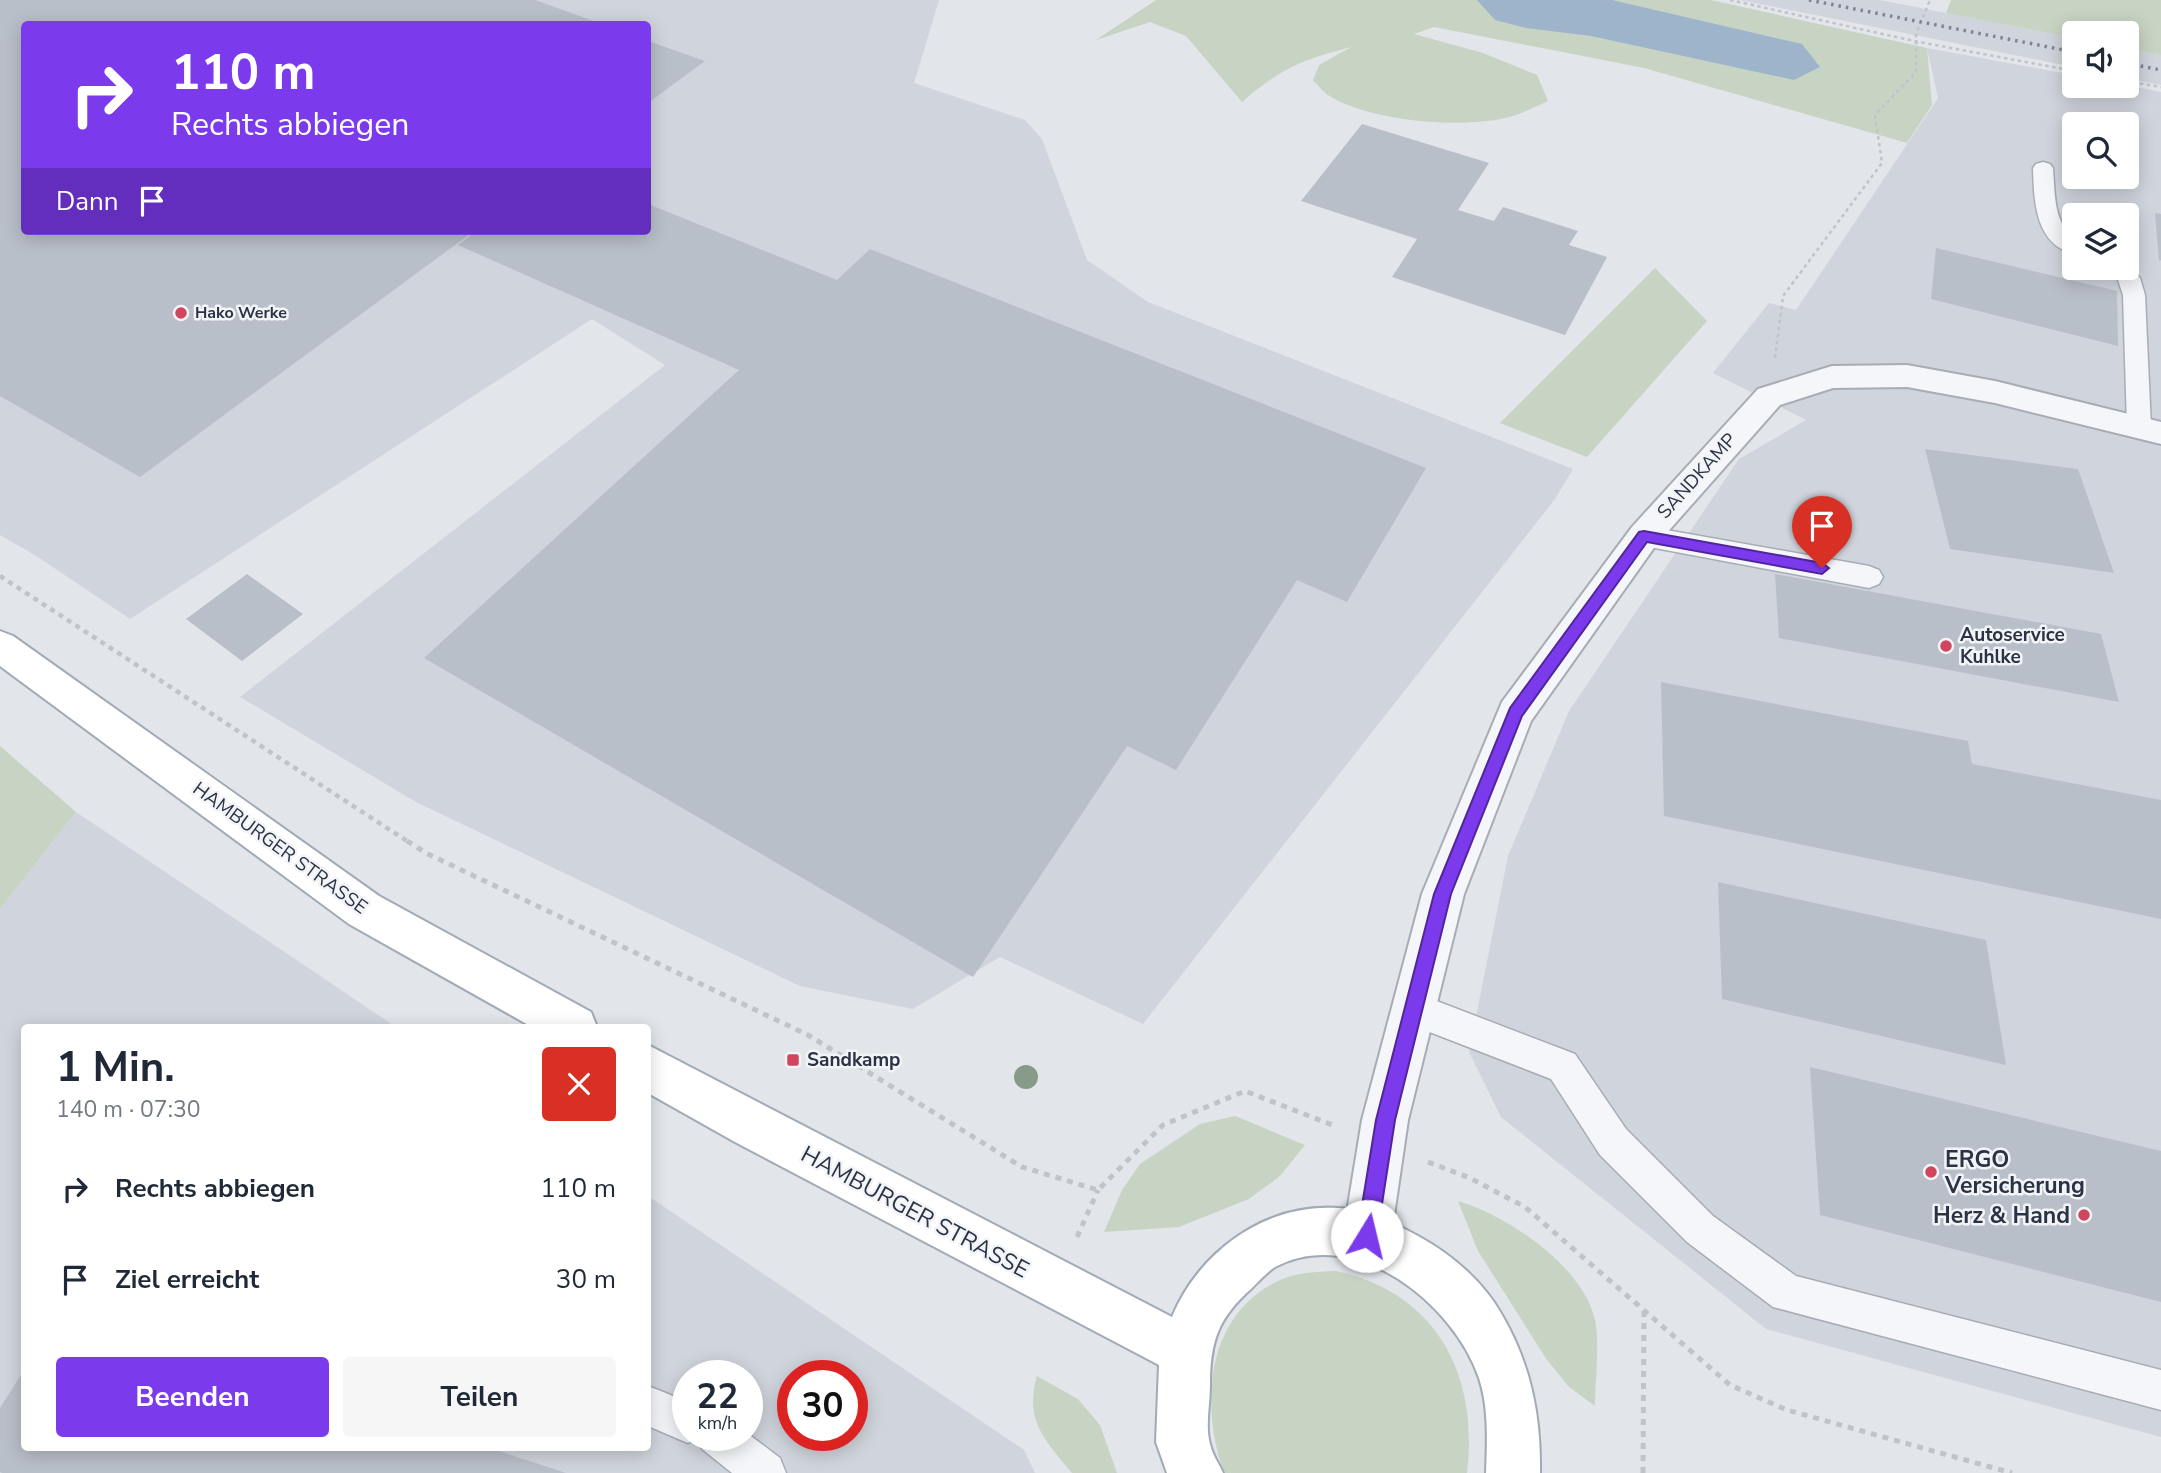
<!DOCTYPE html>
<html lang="de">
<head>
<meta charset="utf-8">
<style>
  body { margin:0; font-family:"Nunito Sans",sans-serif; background:#f6f6f7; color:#1f2937; height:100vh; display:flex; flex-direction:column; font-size:26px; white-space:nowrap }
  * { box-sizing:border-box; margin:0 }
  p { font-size:23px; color:#747a83 }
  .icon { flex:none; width:38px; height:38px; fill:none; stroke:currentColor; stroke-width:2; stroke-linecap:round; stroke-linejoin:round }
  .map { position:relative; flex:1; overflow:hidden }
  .side { position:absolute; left:21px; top:1024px; width:630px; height:427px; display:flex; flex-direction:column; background:#fff; border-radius:7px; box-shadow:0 4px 18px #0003 }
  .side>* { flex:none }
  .banner { position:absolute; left:21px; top:21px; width:630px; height:214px; border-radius:7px; box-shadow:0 4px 18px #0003; background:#7c3aed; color:#fff; overflow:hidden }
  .buttons { position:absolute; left:2062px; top:21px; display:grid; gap:14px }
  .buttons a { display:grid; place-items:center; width:77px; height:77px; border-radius:7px; background:#fff; box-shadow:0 4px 18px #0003; font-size:35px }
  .speed { position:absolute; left:672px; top:1360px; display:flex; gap:14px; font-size:35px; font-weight:700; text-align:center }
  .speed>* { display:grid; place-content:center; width:91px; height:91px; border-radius:50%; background:#fff; box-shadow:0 4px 18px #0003; line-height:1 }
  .speed small { font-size:18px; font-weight:400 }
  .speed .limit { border:10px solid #d22; background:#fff; color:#111 }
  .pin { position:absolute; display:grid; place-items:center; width:60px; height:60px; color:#fff; margin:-72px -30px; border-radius:50% 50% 50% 0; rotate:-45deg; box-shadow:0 0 7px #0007 }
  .pin .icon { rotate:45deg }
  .me { position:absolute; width:77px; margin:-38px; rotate:9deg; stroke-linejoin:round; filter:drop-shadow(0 0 5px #0008) }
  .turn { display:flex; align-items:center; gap:24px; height:147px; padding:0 35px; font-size:32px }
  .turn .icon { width:91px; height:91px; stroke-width:2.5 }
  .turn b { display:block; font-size:49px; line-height:60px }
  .then { display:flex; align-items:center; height:66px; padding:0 35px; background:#0003; gap:14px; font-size:26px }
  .round { display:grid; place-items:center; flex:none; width:74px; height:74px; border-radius:7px; background:#f6f6f7 }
  .headline { display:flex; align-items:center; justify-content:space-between; height:119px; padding:0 35px }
  h1 { font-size:42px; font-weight:700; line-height:52px }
  .action { display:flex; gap:14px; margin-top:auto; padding:14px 35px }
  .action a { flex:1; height:80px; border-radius:7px; background:#7c3aed; color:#fff; font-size:28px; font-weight:700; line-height:80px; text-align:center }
  .action a+a { background:#f6f6f7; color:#1f2937 }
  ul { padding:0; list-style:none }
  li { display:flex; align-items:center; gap:21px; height:91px; padding:0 35px }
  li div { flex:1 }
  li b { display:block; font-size:26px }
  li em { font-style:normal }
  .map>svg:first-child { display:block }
  .built { fill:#d0d4dc; fill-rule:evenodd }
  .green { fill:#c8d4c3 }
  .water { fill:#9db4cb }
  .building { fill:#b9bfc8 }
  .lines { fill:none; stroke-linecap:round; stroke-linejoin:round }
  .service-casing { stroke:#a7acb5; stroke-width:3 }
  .minor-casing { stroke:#a7acb5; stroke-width:4 }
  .primary-casing { stroke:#a1aab6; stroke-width:4 }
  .path-far2 { stroke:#c0c3ca; stroke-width:2.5; stroke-dasharray:3.5 3.5; stroke-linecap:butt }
  .path-far1 { stroke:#c0c3ca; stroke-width:4.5; stroke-dasharray:5 5; stroke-linecap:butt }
  .path { stroke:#c0c3ca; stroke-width:5; stroke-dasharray:6 6; stroke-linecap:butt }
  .service { fill:#f5f6f9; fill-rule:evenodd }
  .minor { fill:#f5f6f9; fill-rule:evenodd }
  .primary { fill:#fff; fill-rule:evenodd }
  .rail { stroke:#7b8594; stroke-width:3.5; stroke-dasharray:2.5 5; stroke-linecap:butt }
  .tree { fill:#889b88 }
  .route { fill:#7c3aed; stroke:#51269a; stroke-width:2 }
  .poi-dot { fill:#d0465e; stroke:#f2f4f8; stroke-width:2.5 }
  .labels { text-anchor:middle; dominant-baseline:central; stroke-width:5; stroke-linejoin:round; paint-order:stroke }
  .far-poi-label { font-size:16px; font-weight:bold; fill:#2a3343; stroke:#f2f4f8; text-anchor:start }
  .street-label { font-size:19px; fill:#2a3343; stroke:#f2f4f8 }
  .poi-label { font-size:19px; font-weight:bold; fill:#2a3343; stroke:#f2f4f8; text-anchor:start }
  .near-poi-label { font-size:23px; font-weight:bold; fill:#2a3343; stroke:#f2f4f8; text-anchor:start }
  .near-street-label { font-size:23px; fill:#2a3343; stroke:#f2f4f8 }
</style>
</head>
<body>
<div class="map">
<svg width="2161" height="1473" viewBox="0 0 2161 1473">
  <rect width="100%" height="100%" fill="#e2e5ea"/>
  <path class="built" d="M 0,0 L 939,0 L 914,83 L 1025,120 L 1042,139 L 1087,260 L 1148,302 L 1573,469 L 1555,499 L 1143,1024 L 1000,957 L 913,1009 L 800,986 L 416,802 L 240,697 L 665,365 L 592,319 L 130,619 L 38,557 L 0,535 ZM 24,24 L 648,24 L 648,231 L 24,231 Z
    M 1740,0 L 1880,0 L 2074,38 L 2074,67 Z
    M 1927,48 L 2074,75 L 2074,86 L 2126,85 L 2161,92 L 2161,1437 L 1766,1329 L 1501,1117 L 1469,1052 L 1508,856 L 1569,711 L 1739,459 L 1806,420 L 1713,373 L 1769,303 L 1796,310 L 1938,98 ZM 2074,124 L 2126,124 L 2126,177 L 2074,177 ZM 2074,215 L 2126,215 L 2126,268 L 2074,268 Z
    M 2126,48 L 2161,55 L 2161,85 L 2126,78 Z
    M 76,812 L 396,1027 L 24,1027 L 24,1447 L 648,1447 L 648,1196 L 1024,1450 L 1035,1473 L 0,1473 L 0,909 ZM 688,1376 L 747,1376 L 747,1435 L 688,1435 ZM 793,1376 L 852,1376 L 852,1435 L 793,1435 Z"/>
  <path class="green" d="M 1156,0 L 1711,0 L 1927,48 L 1932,105 L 1907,143 L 1644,68 L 1434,27 L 1414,34 L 1483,53 L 1537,75 L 1548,101 C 1537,106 1525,112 1513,116 C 1467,130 1369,122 1328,95 C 1323,92 1318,85 1313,80 L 1319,65 L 1351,47 C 1302,60 1281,68 1242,102 L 1186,36 L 1150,22 L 1096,40 Z
    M 1951,0 L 2161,0 L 2161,55 L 2126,48 L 2126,33 L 2074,33 L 2074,38 L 1946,13 Z
    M 1655,268 L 1707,321 L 1587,457 L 1500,423 Z
    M 0,746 L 76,812 L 0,909 Z
    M 1235,1116 L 1305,1145 L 1280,1176 L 1249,1199 L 1179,1227 L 1104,1232 L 1122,1190 L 1140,1164 L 1200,1124 Z
    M 1458,1201 C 1508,1216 1583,1266 1595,1320 C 1600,1342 1595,1383 1595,1406 L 1569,1387 L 1547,1360 L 1478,1251 Z
    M 1336,1271 C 1437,1293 1479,1375 1467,1473 L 1224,1473 C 1200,1406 1205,1316 1278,1281 C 1296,1272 1316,1272 1336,1271 Z
    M 1037,1376 L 1078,1399 L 1100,1425 L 1117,1473 L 1072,1473 C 1045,1440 1024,1421 1037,1376 Z"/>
  <path class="water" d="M 1477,0 L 1612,0 L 1802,44 L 1820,67 L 1794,80 L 1591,36 L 1526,28 L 1495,20 Z"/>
  <path class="building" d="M 0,0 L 535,0 L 602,24 L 24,24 L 24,231 L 474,231 L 140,477 L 0,396 Z
    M 648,41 L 705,61 L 648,103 Z
    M 1362,124 L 1489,163 L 1458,210 L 1494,221 L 1503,207 L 1578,231 L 1569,245 L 1607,257 L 1565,335 L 1392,277 L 1417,239 L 1301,201 Z
    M 648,204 L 837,280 L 870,249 L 1426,468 L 1347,602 L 1297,580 L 1176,770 L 1127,746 L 973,977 L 424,658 L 739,370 L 458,245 L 477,231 L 648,231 Z
    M 2155,213 L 2161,214 L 2161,260 L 2159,261 Z
    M 1936,248 L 2117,291 L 2118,346 L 1931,299 Z
    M 1925,449 L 2078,469 L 2114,573 L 1950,549 Z
    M 247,574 L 303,614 L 242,661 L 186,619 Z
    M 1775,574 L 2101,634 L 2119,702 L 1779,638 Z
    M 1661,682 L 1968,741 L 1972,764 L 2161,800 L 2161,919 L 1664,816 Z
    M 1718,882 L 1986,940 L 2006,1065 L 1722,999 Z
    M 1810,1067 L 2161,1151 L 2161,1302 L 1820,1215 Z
    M 24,1370 L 24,1447 L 487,1447 L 566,1473 L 2,1473 L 0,1472 L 0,1408 Z"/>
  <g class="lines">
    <defs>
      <path id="service" d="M 2043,162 L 2050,164 L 2053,168 C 2055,192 2053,222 2074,238 L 2074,254 C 2035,244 2034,201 2033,168 L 2036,164 Z
        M 2126,263 L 2140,278 L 2145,295 L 2151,427 L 2148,433 L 2139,436 L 2130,433 L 2127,427 L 2123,295 L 2118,280 L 2109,268 L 2126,268 Z
        M 1644,526 L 1869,566 L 1879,570 L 1883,577 L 1879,584 L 1869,588 L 1644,546 L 1635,543 L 1631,536 L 1635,529 Z
        M 1413,992 L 1575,1054 L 1626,1129 L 1713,1216 L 1796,1276 L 2161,1370 L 2161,1410 L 1773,1307 L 1687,1242 L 1600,1155 L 1551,1079 L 1401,1021 L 1396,1009 L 1401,997 Z
        M 648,1386 L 688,1402 L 688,1435 L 747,1433 L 780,1458 L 786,1473 L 732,1473 L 702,1449 L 697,1439 L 688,1443 L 648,1426 Z"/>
      <path id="minor" d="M 1907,365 L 1995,381 L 2161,422 L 2161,444 L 1995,403 L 1907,387 L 1833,388 L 1780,405 L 1656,545 L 1531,721 L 1464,894 L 1408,1120 L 1391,1236 L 1384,1253 L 1367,1260 L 1350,1253 L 1343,1236 L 1362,1120 L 1422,894 L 1502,702 L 1632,527 L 1758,389 L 1832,366 Z"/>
      <path id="primary" d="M 0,631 L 13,636 L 379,896 L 591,1012 L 597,1027 L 532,1027 L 349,924 L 0,666 Z
        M 648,1045 L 1172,1317 C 1199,1252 1265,1203 1338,1208 C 1366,1209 1394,1223 1418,1236 C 1451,1254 1483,1281 1502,1315 C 1531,1365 1541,1416 1540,1473 L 1486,1473 C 1487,1442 1489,1408 1479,1378 C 1454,1304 1355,1224 1275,1267 C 1267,1272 1259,1281 1252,1288 C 1218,1318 1210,1341 1210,1386 C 1210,1404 1205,1426 1210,1444 C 1212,1454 1219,1464 1223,1473 L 1167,1473 L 1156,1442 L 1159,1365 L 735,1142 L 648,1093 Z"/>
    </defs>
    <use href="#service" class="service-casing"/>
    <use href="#minor" class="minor-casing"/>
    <use href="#primary" class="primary-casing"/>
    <path class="path-far2" d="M 1730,0 L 1914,41 L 2074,71
      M 2126,81 L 2161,87
      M 1775,358 L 1783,296 L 1882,163 L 1875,115 L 1916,72 L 1916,34 L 1930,0"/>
    <path class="path-far1" d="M 0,576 L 410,843"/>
    <path class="path" d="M 407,841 L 426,853 L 808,1035 L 1022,1167 L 1098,1190 L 1163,1125 L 1245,1091 L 1335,1126
      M 1428,1162 L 1470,1178 L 1525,1207 L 1730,1385 L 1787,1410 L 2012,1473
      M 1077,1237 L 1098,1190
      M 1643,1473 L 1644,1308"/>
    <use href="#service" class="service"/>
    <use href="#minor" class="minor"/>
    <use href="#primary" class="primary"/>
    <path class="rail" d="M 1809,0 L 2074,52
      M 2126,63 L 2161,70"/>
  </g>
  <circle class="tree" cx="1026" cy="1077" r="12"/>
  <path class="route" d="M 1644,531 L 1822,563 L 1829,568 L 1822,574 L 1647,542 L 1522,716 L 1451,894 L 1395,1120 L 1377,1236 L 1374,1243 L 1367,1246 L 1360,1243 L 1357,1236 L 1376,1120 L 1434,894 L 1510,708 L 1639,532 Z"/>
  <g class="poi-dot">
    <circle cx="181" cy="313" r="7"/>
    <circle cx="1946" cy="646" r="7"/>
    <rect x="786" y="1053" width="14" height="14" rx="3.5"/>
    <circle cx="1931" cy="1172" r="7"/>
    <circle cx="2084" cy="1215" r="7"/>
  </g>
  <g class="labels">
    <g class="far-poi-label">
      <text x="195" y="313">Hako Werke</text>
    </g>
    <g class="street-label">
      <text transform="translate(1697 476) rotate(-48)">SANDKAMP</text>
      <text transform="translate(280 848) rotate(36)">HAMBURGER STRASSE</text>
    </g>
    <g class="poi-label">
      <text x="1960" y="635">Autoservice<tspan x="1960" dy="22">Kuhlke</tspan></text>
      <text x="807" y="1060">Sandkamp</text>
    </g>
    <g class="near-poi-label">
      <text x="1945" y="1159">ERGO<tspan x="1945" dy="26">Versicherung</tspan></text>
      <text x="2070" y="1215" text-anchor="end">Herz &amp; Hand</text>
    </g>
    <g class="near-street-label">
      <text transform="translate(915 1212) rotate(28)">HAMBURGER STRASSE</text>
    </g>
  </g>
</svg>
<div class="buttons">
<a><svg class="icon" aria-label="sound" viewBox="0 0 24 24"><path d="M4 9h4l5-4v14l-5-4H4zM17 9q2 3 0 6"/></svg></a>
<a><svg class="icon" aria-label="search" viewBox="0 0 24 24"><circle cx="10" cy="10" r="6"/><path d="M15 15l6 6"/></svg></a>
<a><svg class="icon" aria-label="layers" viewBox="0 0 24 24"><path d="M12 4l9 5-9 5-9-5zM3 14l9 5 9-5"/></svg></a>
</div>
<div class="speed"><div>22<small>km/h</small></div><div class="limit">30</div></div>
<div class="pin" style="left:1822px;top:568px;background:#d93025"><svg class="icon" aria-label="arrive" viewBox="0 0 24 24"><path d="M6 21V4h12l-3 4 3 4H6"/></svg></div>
<svg class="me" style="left:1367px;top:1236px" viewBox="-20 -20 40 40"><circle r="19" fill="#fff"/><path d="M0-13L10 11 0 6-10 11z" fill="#7c3aed"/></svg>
<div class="banner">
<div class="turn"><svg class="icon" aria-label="right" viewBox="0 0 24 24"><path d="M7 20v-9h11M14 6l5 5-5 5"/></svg><div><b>110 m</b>Rechts abbiegen</div></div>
<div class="then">Dann<svg class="icon" aria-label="arrive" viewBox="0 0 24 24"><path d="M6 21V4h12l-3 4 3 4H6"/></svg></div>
</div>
<section class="side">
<div class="headline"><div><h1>1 Min.</h1><p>140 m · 07:30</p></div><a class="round" style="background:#d93025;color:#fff"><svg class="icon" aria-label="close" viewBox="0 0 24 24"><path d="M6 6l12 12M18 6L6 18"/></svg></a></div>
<ul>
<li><svg class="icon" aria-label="right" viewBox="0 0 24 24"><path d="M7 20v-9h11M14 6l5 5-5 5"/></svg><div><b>Rechts abbiegen</b></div><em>110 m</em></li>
<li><svg class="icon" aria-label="arrive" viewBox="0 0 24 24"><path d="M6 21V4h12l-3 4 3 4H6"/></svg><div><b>Ziel erreicht</b></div><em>30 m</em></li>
</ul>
<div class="action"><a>Beenden</a><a>Teilen</a></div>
</section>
</div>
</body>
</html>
